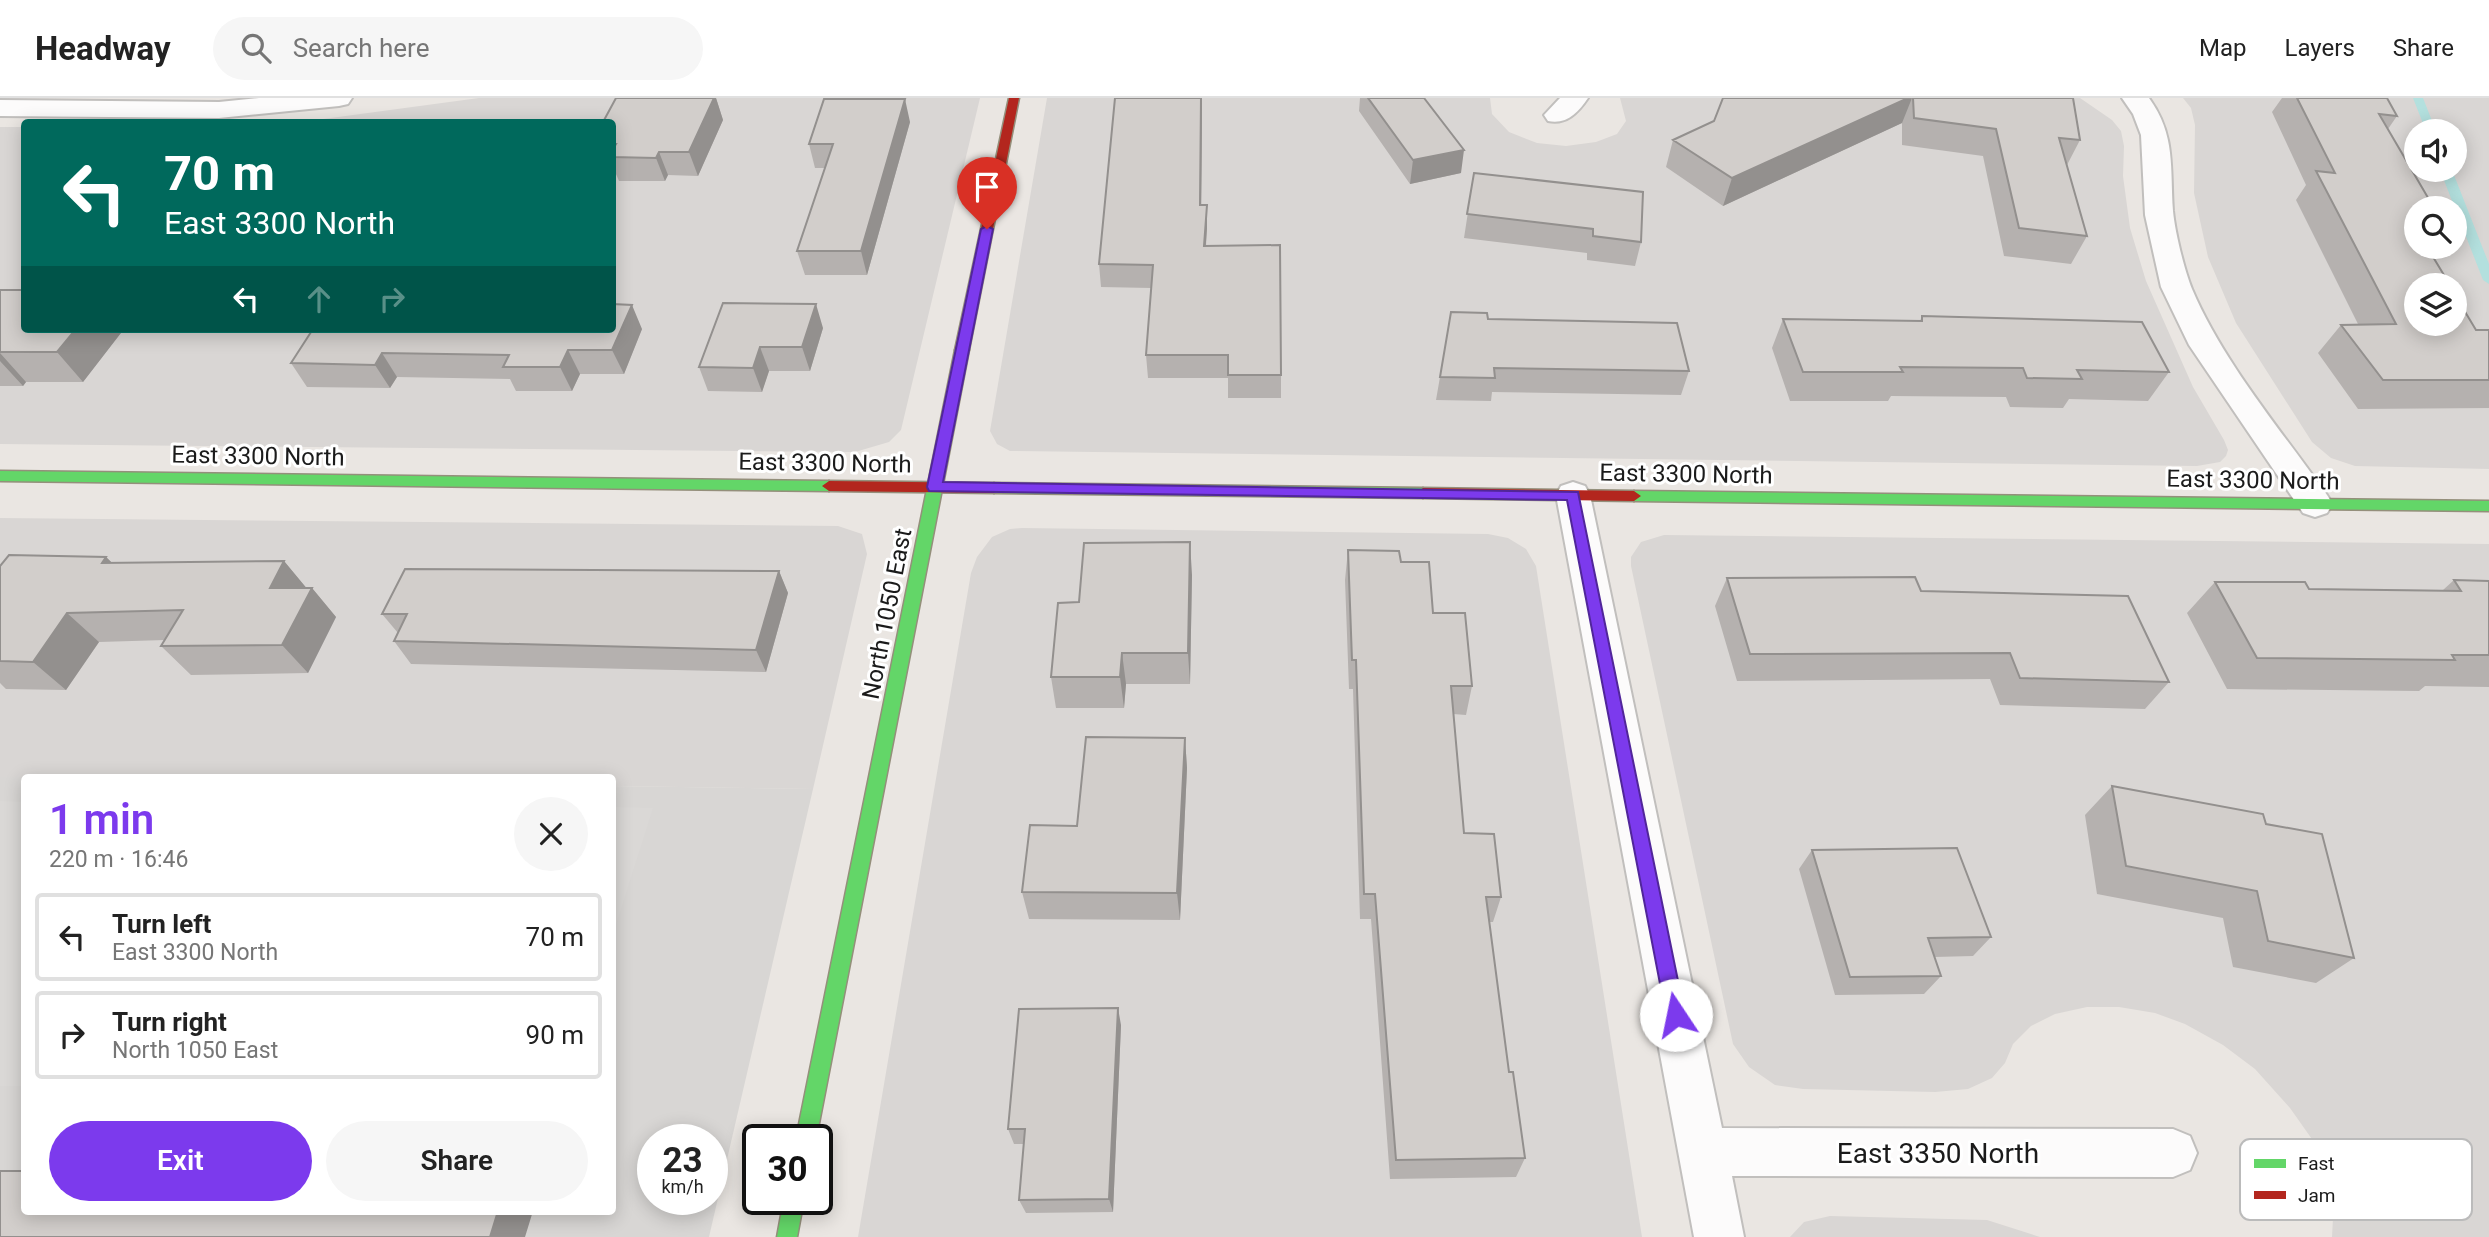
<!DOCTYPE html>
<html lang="en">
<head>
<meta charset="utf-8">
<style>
  body { margin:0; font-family:Roboto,sans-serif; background:#f6f6f6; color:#222; height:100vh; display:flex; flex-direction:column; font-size:26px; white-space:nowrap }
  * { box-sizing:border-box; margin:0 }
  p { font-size:23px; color:#767676 }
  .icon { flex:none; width:38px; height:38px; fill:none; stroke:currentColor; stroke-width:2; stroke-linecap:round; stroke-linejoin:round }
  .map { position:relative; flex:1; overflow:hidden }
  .sheet { position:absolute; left:21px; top:676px; width:595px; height:441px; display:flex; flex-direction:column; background:#fff; border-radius:7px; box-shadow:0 4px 18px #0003 }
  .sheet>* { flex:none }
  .hud { position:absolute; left:21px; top:21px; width:595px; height:214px; border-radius:7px; box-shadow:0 4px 18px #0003; background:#00695c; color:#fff; overflow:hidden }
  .buttons { position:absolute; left:2404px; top:21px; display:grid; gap:14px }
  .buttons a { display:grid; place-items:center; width:63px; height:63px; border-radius:50%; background:#fff; box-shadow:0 4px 18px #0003; font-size:35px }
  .speed { position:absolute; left:637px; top:1026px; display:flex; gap:14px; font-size:35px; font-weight:700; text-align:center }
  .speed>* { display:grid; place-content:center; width:91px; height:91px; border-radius:50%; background:#fff; box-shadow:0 4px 18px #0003; line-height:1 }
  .speed small { font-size:18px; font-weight:400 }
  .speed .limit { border:4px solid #111; border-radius:10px; background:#fff; color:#111 }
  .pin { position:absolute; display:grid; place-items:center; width:60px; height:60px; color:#fff; margin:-72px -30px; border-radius:50% 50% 50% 0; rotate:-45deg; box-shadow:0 0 7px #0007 }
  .pin .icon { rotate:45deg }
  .me { position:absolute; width:77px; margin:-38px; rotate:349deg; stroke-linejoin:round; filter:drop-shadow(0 0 5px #0008) }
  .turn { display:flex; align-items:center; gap:24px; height:147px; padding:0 28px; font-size:32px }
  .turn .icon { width:91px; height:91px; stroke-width:2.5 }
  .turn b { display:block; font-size:49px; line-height:60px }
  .lanes { display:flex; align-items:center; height:66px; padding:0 28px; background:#0003; justify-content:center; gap:35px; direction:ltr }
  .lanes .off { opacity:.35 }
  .round { display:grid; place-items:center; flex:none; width:74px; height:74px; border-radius:37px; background:#f6f6f6 }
  .head { display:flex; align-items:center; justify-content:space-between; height:119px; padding:0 28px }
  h1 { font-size:42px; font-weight:600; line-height:52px; color:#7c3aed }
  .cta { display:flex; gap:14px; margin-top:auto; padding:14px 28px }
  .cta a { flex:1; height:80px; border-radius:42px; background:#7c3aed; color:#fff; font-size:28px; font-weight:600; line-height:80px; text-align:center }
  .cta a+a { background:#f6f6f6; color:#222 }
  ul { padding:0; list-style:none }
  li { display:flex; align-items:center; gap:21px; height:88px; margin:0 14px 10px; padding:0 14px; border:4px solid #e0e0e0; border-radius:7px }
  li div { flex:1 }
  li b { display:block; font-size:26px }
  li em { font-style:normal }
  header { display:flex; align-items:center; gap:42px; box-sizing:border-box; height:98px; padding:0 35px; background:#fff; border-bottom:2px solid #e0e0e0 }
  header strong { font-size:33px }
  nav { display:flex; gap:38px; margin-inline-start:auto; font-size:24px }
  .search { width:490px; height:63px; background:#f6f6f6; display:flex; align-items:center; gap:18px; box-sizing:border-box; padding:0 24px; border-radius:38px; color:#767676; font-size:26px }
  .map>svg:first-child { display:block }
  .residential { fill:#d9d6d4; fill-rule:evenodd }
  .religious { fill:#d8d6d4; fill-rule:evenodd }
  .parking { fill:#dad8d6 }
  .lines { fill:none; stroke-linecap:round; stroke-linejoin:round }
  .stream { fill:#b3e0de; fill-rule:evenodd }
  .street-casing { stroke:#c1bfbd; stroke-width:4 }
  .fast-casing { stroke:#948f7b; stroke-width:3 }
  .jam-casing { stroke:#948f7b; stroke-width:3 }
  .street { fill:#fcfbfb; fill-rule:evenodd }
  .fast { fill:#63d668; fill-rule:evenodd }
  .jam { fill:#b3261e; fill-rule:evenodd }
  .wall { fill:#b5b1af }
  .shaded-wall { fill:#93908e }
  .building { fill:#d2cecb; stroke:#93908e; stroke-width:2 }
  .route { fill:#7c3aed; stroke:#51269a; stroke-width:2 }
  .labels { text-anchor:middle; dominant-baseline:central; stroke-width:6; stroke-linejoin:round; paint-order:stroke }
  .street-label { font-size:24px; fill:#1b1b1b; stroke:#fff }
  .near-street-label { font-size:28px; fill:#1b1b1b; stroke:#fff }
  .key { fill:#fff; stroke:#bbb; stroke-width:2 }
  .key-label { font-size:19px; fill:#1b1b1b }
</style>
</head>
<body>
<header>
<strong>Headway</strong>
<div class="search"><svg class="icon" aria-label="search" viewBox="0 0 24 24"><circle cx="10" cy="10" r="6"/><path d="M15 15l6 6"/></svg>Search here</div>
<nav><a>Map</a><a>Layers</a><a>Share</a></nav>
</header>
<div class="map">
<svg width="2489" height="1139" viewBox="0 0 2489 1139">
  <rect width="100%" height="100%" fill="#eae6e2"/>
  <path class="residential" d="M 479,0 L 980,0 L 901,332 L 889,344 L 855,354 L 0,346 L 0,29 L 24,29 L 24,231 L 612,231 L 612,24 L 301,24 Z
    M 1047,0 L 1490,0 L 1492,16 L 1509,34 L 1537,45 L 1566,48 L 1596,44 L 1617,36 L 1626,23 L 1620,0 L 2080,0 L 2112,22 L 2121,33 L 2124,48 L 2123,78 L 2130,130 L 2146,183 L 2193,289 L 2224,342 L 2228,352 L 2226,358 L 2220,364 L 2197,368 L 1010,353 L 997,346 L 990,333 Z
    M 2183,0 L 2489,0 L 2489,371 L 2355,368 L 2331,360 L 2312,344 L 2236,225 L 2208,159 L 2194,95 L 2195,27 L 2191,10 ZM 2417,33 L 2455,33 L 2455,72 L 2417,72 ZM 2417,110 L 2455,110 L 2455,149 L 2417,149 ZM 2417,187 L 2455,187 L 2455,226 L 2417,226 Z
    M 0,420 L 838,428 L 862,436 L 867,456 L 813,691 L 613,688 L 612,679 L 0,679 Z
    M 1022,430 L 1488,436 L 1508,440 L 1526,451 L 1536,468 L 1642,1139 L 858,1139 L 971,475 L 977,459 L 992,439 L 1010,431 Z
    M 1664,437 L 2489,446 L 2489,1139 L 2332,1139 L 2333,1120 L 2328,1084 L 2314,1044 L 2290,1010 L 2255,971 L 2223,947 L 2185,926 L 2155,915 L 2119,909 L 2087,909 L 2055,916 L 2031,928 L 2013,946 L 2005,965 L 1992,980 L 1968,991 L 1935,994 L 1803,991 L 1775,987 L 1749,969 L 1733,946 L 1631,468 L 1631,459 L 1641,444 Z
    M 1830,1118 L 1987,1122 L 2040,1139 L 1790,1139 L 1804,1124 Z"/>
  <path class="religious" d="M 0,679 L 24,679 L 24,1113 L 612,1113 L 613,688 L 813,691 L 709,1139 L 0,1139 ZM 653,1041 L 712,1041 L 712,1101 L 653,1101 Z"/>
  <path class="parking" d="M 0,703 L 24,704 L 24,988 L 0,988 Z
    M 613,709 L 653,710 L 613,836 L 612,709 Z"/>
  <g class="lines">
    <path class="stream" d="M 2413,0 L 2423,0 L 2436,33 L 2426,33 Z
      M 2440,72 L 2452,72 L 2489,166 L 2489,186 L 2483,182 Z"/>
    <defs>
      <path id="street" d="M 259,0 L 352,0 L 348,6 L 339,8 L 219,20 L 0,18 L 0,2 L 219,4 Z
        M 1560,0 L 1588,0 C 1578,15 1566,27 1548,23 L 1544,17 Z
        M 2122,0 L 2149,0 C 2176,37 2170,70 2173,113 C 2175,134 2184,171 2192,191 C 2223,264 2281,332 2327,397 L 2333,406 L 2327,415 L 2315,419 L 2303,415 L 2189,247 L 2161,189 L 2145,117 L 2141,37 L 2133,16 Z
        M 1573,384 L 1585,388 L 1590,397 L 1722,1030 L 2173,1031 L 2190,1038 L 2197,1055 L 2190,1072 L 2173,1079 L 1732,1078 L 1744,1139 L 1694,1139 L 1556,397 L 1561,388 Z"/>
      <path id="fast" d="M 962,248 L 969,252 L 816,1041 L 796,1041 L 955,252 Z
        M 0,373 L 829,383 L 836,388 L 829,393 L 0,383 Z
        M 994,385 L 1423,390 L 1430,395 L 1423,400 L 994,395 L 987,390 Z
        M 1634,393 L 2489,403 L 2489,413 L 1634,403 L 1627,398 Z
        M 784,1101 L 804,1101 L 797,1139 L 777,1139 Z"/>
      <path id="jam" d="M 1009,0 L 1019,0 L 969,252 L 962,256 L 955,252 Z
        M 829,383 L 994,385 L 1001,390 L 994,395 L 829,393 L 822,388 Z
        M 1423,390 L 1634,393 L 1641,398 L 1634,403 L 1423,400 L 1416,395 Z"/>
    </defs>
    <use href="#street" class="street-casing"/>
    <use href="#fast" class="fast-casing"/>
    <use href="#jam" class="jam-casing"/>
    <use href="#street" class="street"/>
    <use href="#fast" class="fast"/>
    <use href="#jam" class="jam"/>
  </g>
  <path class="wall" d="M 616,0 L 716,0 L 723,22 L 698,78 L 668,77 L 665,83 L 619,83 L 613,69 L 612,69 L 612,24 Z
    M 1202,0 L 1201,107 L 1207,130 L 1206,148 L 1281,277 L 1281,300 L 1228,300 L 1228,280 L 1148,280 L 1146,257 L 1151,190 L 1101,189 L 1099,166 Z
    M 1360,0 L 1424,0 L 1461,75 L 1410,86 L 1359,13 Z
    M 1912,0 L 2073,0 L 2080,42 L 2067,67 L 2087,138 L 2071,166 L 2004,158 L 1983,58 L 1902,47 L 1902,25 L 1723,108 L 1666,69 L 1673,42 L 1912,0 L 1911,2 Z
    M 2282,0 L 2387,0 L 2397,18 L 2388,31 L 2417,110 L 2417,149 L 2476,232 L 2489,232 L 2489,310 L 2358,311 L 2318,255 L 2341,227 L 2358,226 L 2296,102 L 2306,87 L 2272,14 Z
    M 910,24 L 867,177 L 805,177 L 797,153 L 825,70 L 815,70 L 809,46 Z
    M 1474,75 L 1641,144 L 1635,168 L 1587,162 L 1587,155 L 1464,140 Z
    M 0,192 L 124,231 L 83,284 L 26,284 L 23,288 L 0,288 Z
    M 723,205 L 823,230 L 810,273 L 769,273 L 762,294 L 708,293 L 699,269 Z
    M 1922,218 L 2169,274 L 2148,303 L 2069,301 L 2063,310 L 2010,309 L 2006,299 L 1891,298 L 1888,303 L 1790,303 L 1772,250 L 1783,221 L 1920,223 Z
    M 1488,221 L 1689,273 L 1681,297 L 1492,294 L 1491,303 L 1436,302 L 1440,279 Z
    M 313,231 L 642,231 L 624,276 L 580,276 L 572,293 L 516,293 L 510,281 L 397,279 L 390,290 L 307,289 L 291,265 Z
    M 1348,452 L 1401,464 L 1433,515 L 1472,588 L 1466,617 L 1453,616 L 1464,735 L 1501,799 L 1493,824 L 1489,824 L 1509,974 L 1525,1060 L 1516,1079 L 1390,1081 L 1371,821 L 1360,821 L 1353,591 L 1349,591 L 1345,482 Z
    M 106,459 L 112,465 L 284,463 L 306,490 L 312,490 L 336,519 L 308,575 L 191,577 L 161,548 L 165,542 L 99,544 L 66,592 L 6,591 L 0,585 L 0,468 Z
    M 779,473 L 788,495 L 766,574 L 411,566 L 394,543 L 398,535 L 382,516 Z
    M 1192,477 L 1190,586 L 1126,586 L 1124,610 L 1056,610 L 1051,579 L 1079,504 Z
    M 1727,480 L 1921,493 L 2169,584 L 2145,611 L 2000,607 L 1990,581 L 1737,583 L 1715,508 Z
    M 2454,482 L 2489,483 L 2489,589 L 2425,588 L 2419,593 L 2227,591 L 2187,515 L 2215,484 L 2309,491 L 2443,492 Z
    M 1185,640 L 1187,670 L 1180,822 L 1029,821 L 1022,794 L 1077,728 Z
    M 2112,688 L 2266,726 L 2354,860 L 2316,885 L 2233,869 L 2223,820 L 2097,796 L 2085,717 Z
    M 1812,752 L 1991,839 L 1973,858 L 1934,859 L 1941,878 L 1924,896 L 1835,897 L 1799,771 Z
    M 1121,927 L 1113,1114 L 1026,1115 L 1019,1102 L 1024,1046 L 1014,1046 L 1008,1031 Z"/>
  <path class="shaded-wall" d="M 714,0 L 716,0 L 723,22 L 698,78 L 689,54 Z
    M 1201,0 L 1202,0 L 1201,130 L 1200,107 Z
    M 1908,0 L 1912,0 L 1902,25 L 1723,108 L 1732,80 Z
    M 905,1 L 910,24 L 867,177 L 861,153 Z
    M 1464,52 L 1461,75 L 1410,86 L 1413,62 Z
    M 659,54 L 668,77 L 665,83 L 656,60 Z
    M 1207,107 L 1207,130 L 1204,171 L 1204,148 Z
    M 816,206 L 823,230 L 810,273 L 802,249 Z
    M 632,207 L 642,231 L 624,276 L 612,252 Z
    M 76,231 L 124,231 L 83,284 L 57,254 Z
    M 760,249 L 769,273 L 762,294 L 753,270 Z
    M 568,252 L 580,276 L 572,293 L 560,269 Z
    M 0,255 L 26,284 L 23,288 L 0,263 Z
    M 382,255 L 397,279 L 390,290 L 375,267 Z
    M 1190,444 L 1192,477 L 1190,586 L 1188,555 Z
    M 106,459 L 136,488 L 102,465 Z
    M 284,463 L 309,493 L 270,490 Z
    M 779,473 L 788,495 L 766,574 L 756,552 Z
    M 312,490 L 336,519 L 308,575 L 282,547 Z
    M 67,515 L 99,544 L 66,592 L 33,564 Z
    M 1122,555 L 1126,586 L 1124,610 L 1120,579 Z
    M 1185,640 L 1187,670 L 1180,822 L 1177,795 Z
    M 1118,910 L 1121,927 L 1113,1114 L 1109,1101 Z
    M 498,1113 L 533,1113 L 525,1139 L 490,1139 Z"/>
  <path class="building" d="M 616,0 L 714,0 L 689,54 L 659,54 L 656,60 L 612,59 L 612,53 L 616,46 L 612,46 L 612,24 L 603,24 Z
    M 1115,0 L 1201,0 L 1200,107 L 1207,107 L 1204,148 L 1280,147 L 1281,277 L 1228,277 L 1228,257 L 1146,257 L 1153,167 L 1099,166 Z
    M 1368,0 L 1424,0 L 1464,52 L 1413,62 Z
    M 1723,0 L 1908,0 L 1732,80 L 1673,42 L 1714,23 Z
    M 1913,0 L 2073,0 L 2080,42 L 2059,40 L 2087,138 L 2019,130 L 1996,31 L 1914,20 Z
    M 2297,0 L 2387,0 L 2397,18 L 2379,16 L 2434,110 L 2417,110 L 2417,122 L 2411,121 L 2417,131 L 2417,149 L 2427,149 L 2450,187 L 2417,187 L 2417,226 L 2455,226 L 2455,197 L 2476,232 L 2489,232 L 2489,282 L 2383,282 L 2341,227 L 2396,226 L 2316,73 L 2335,75 Z
    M 824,1 L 905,1 L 861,153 L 797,153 L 833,46 L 809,46 Z
    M 1474,75 L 1643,94 L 1641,144 L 1593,138 L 1593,131 L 1467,116 Z
    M 0,192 L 24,192 L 24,231 L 76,231 L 57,254 L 0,254 Z
    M 723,205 L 816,206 L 802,249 L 760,249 L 753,270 L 699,269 Z
    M 612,206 L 632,207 L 612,252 L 568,252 L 560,269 L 503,269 L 509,257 L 382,255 L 375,267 L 291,265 L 313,231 L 612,231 Z
    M 1451,214 L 1487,215 L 1488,221 L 1677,225 L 1689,273 L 1494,270 L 1495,280 L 1440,279 Z
    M 1922,218 L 2142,224 L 2169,274 L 2077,272 L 2082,281 L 2027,280 L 2023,270 L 1900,269 L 1903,274 L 1803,274 L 1783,221 L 1922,223 Z
    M 1190,444 L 1188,555 L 1122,555 L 1120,579 L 1051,579 L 1058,505 L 1079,504 L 1084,445 Z
    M 1348,452 L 1399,453 L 1401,464 L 1429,464 L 1433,515 L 1465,515 L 1472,588 L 1451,588 L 1464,735 L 1494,736 L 1501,799 L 1486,799 L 1509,974 L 1513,974 L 1525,1060 L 1396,1062 L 1375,796 L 1364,796 L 1356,562 L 1352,562 Z
    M 9,457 L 106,459 L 102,465 L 284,463 L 270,490 L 312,490 L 282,547 L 161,548 L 183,512 L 67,515 L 33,564 L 0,563 L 0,468 Z
    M 405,471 L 779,473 L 756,552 L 394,543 L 407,516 L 382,516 Z
    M 1915,479 L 1921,493 L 2128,498 L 2169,584 L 2020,580 L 2010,555 L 1750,556 L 1727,480 Z
    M 2454,482 L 2489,483 L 2489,557 L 2452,557 L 2455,562 L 2257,560 L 2215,484 L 2305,484 L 2309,491 L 2461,493 Z
    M 1086,639 L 1185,640 L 1177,795 L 1022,794 L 1030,727 L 1077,728 Z
    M 2112,688 L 2263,716 L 2266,726 L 2322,736 L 2354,860 L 2268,843 L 2257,793 L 2126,768 Z
    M 1957,750 L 1991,839 L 1928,840 L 1941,878 L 1850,879 L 1812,752 Z
    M 1118,910 L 1109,1101 L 1019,1102 L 1025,1031 L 1008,1031 L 1019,911 Z
    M 0,1073 L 24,1073 L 24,1113 L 498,1113 L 490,1139 L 0,1139 Z"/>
  <path class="route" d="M 987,128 L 993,131 L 943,384 L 1578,394 L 1685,917 L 1683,923 L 1676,926 L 1669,923 L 1666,917 L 1567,402 L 929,393 L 927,389 L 981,131 Z"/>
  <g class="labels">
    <g class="street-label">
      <text transform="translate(258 358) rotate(1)">East 3300 North</text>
      <text transform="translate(825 365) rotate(1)">East 3300 North</text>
      <text transform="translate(1686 376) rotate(1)">East 3300 North</text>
      <text transform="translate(2253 382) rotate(1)">East 3300 North</text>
      <text transform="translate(887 516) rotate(-79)">North 1050 East</text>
    </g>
    <g class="near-street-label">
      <text x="1938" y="1055">East 3350 North</text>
    </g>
  </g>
  <rect x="2240" y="1041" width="232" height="81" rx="10" class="key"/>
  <rect x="2254" y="1061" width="32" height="9" fill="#63d668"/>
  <rect x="2254" y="1093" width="32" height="8" fill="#b3261e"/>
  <g class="key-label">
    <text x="2298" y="1072">Fast</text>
    <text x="2298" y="1104">Jam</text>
  </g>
</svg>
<div class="buttons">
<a><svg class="icon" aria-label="sound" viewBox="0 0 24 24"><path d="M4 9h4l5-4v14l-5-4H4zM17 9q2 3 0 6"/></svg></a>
<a><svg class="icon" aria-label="search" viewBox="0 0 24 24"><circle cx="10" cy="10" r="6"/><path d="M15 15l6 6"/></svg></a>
<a><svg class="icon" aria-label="layers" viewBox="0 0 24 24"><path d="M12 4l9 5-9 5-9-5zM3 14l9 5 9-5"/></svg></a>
</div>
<div class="speed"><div>23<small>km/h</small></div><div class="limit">30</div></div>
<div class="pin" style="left:987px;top:131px;background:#d93025"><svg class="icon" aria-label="arrive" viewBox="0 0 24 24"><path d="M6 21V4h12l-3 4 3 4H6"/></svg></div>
<svg class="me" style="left:1676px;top:917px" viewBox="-20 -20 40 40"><circle r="19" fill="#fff"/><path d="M0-13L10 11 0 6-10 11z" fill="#7c3aed"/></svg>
<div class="hud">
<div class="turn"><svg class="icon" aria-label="left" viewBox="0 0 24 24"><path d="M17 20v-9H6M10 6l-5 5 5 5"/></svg><div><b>70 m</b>East 3300 North</div></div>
<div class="lanes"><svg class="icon" aria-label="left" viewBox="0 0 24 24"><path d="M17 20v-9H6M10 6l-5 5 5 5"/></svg><svg class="icon off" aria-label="ahead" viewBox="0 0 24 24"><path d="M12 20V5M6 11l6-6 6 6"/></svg><svg class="icon off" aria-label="right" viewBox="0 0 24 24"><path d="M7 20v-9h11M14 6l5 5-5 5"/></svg></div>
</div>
<section class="sheet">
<div class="head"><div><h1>1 min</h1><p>220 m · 16:46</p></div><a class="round"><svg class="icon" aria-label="close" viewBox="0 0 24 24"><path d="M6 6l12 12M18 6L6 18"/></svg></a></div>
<ul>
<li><svg class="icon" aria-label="left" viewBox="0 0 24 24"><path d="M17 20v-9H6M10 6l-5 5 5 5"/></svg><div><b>Turn left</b><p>East 3300 North</p></div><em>70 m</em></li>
<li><svg class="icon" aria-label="right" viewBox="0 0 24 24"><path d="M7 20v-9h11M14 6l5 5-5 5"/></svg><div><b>Turn right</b><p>North 1050 East</p></div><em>90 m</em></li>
</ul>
<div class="cta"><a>Exit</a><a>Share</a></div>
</section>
</div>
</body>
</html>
